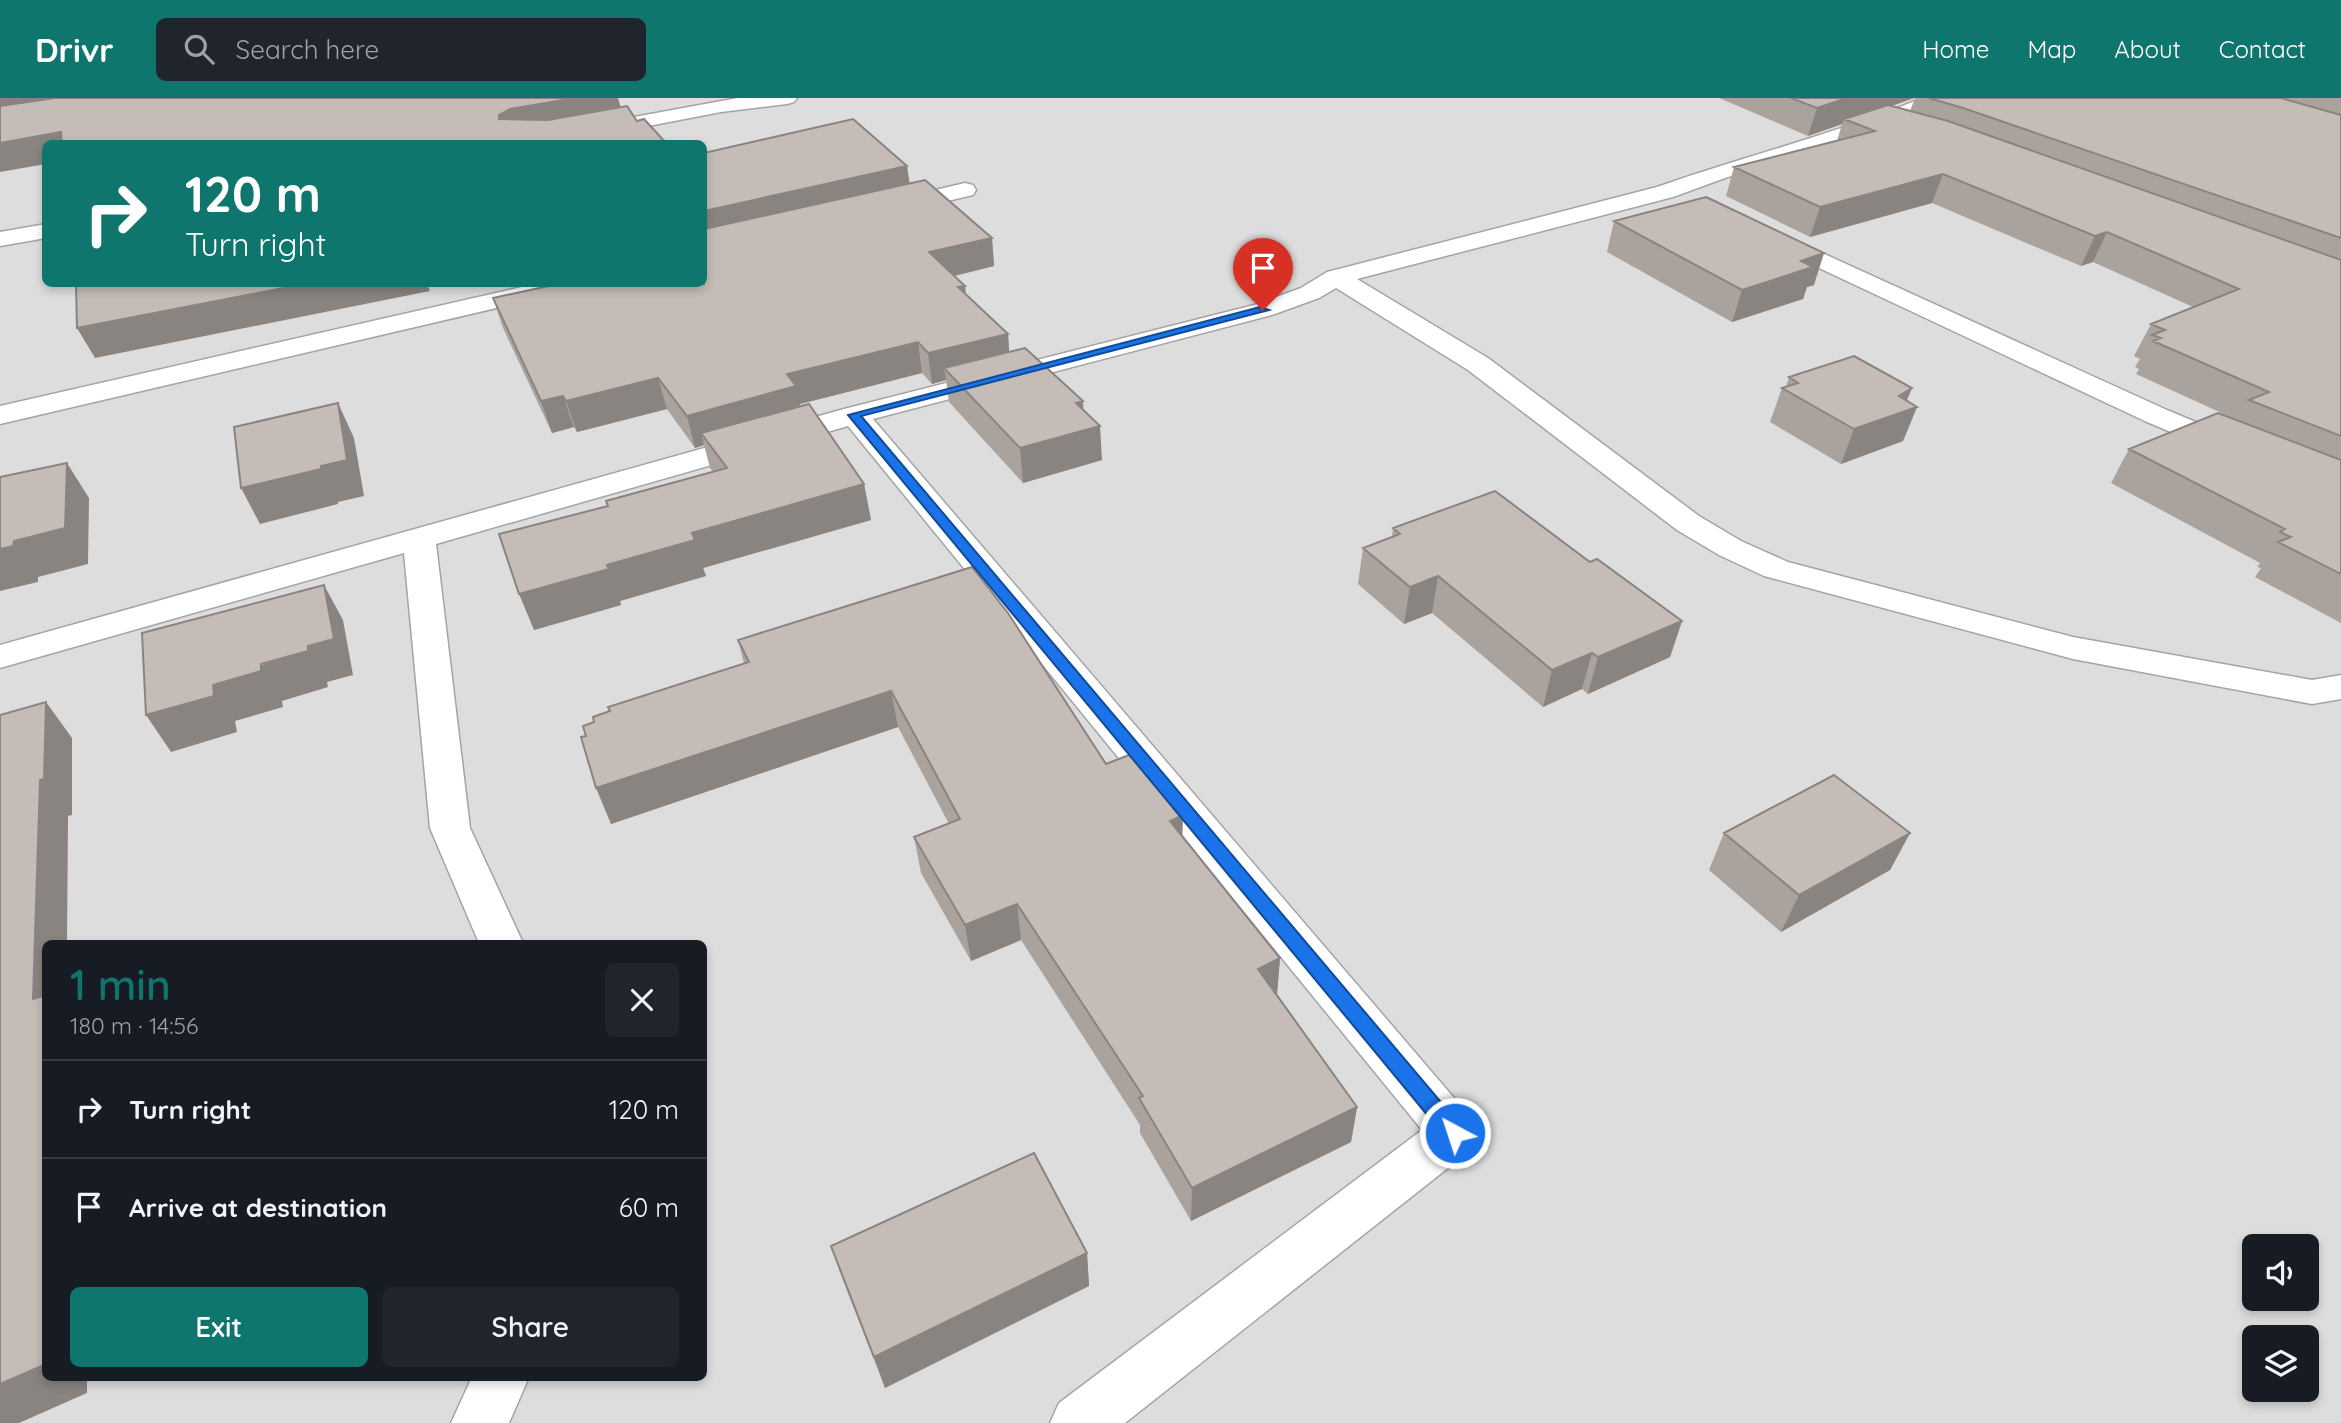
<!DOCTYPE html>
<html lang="en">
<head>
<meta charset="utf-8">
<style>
  body { margin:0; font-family:Quicksand,sans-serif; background:#20242c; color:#f1f3f6; height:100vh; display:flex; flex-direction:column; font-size:26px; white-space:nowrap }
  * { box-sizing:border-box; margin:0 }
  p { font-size:23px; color:#9ea1a6 }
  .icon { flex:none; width:38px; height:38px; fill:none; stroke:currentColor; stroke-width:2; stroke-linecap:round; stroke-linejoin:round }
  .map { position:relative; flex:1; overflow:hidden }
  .sheet { position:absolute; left:42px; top:842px; width:665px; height:441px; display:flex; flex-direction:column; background:#171b24; border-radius:10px; box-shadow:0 4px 10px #0003 }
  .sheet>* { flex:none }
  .banner { position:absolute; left:42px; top:42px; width:665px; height:147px; border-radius:10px; box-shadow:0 4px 10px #0003; background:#0f766e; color:#fff; overflow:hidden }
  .controls { position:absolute; left:2242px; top:1136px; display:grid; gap:14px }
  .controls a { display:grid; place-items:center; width:77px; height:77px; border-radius:10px; background:#171b24; box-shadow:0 4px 10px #0003; font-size:35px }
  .pin { position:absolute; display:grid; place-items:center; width:60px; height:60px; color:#fff; margin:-72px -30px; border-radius:50% 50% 50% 0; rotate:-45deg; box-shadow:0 0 7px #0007 }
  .pin .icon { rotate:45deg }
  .me { position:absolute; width:77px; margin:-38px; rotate:320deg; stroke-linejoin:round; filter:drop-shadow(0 0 5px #0008) }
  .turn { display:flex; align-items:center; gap:24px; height:147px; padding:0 28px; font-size:32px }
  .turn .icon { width:91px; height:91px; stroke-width:2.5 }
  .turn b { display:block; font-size:49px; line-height:60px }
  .round { display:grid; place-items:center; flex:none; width:74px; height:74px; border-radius:10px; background:#20242c }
  .headline { display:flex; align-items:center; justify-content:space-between; height:119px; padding:0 28px }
  h1 { font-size:42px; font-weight:600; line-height:52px; color:#0f766e }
  .action { display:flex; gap:14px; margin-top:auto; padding:14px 28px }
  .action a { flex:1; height:80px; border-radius:10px; background:#0f766e; color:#fff; font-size:28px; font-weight:600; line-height:80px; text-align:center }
  .action a+a { background:#20242c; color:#f1f3f6 }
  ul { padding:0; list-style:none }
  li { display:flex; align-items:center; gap:21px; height:98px; padding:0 28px; border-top:2px solid #363941 }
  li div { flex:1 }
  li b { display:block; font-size:26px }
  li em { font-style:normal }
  header { display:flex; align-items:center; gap:42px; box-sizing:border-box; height:98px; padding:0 35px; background:#0f766e; color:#fff }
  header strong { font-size:33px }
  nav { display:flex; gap:38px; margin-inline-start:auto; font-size:24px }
  .search { width:490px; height:63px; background:#20242c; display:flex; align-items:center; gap:18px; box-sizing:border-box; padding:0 24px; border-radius:10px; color:#9ea1a6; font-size:26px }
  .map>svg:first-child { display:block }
  .residential { fill:#deddde; fill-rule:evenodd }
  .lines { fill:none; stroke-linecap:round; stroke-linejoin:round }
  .minor-casing { stroke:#a4a4a4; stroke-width:3 }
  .minor { fill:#fff; fill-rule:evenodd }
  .wall { fill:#a9a29d }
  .shaded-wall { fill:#8a8480 }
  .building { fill:#c5bcb7; stroke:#8a8480; stroke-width:2 }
  .route { fill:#1a73e8; stroke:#114b97; stroke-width:2 }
</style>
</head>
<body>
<header>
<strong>Drivr</strong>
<div class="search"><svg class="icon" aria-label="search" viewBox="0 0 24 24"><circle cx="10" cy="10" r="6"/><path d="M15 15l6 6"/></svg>Search here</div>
<nav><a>Home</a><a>Map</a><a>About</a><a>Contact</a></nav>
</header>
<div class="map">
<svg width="2341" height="1325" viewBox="0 0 2341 1325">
  <rect width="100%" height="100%" fill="#f1ede7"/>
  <path class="residential" d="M 0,0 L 2341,0 L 2341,1325 L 0,1325 ZM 46,46 L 704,46 L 704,186 L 46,186 ZM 46,845 L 704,845 L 704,1279 L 46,1279 ZM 2254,1148 L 2306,1148 L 2306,1200 L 2254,1200 ZM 2254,1239 L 2306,1239 L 2306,1292 L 2254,1292 Z"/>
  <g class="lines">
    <defs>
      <path id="minor" d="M 738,0 L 797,0 L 794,4 L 787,6 L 721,14 L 555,46 L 509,46 L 519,40 Z
        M 1922,0 L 1949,0 L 1946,4 L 1886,29 L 1725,80 L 1673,99 L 1357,181 L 1488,260 L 1699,418 L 1741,443 L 1788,464 L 2073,539 L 2312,582 L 2341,577 L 2341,601 L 2312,606 L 2073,561 L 1764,478 L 1719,457 L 1677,432 L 1468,272 L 1336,190 L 1319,200 L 1272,217 L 873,321 L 1472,1021 L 1480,1036 L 1472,1051 L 1125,1325 L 1050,1325 L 1059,1305 L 1422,1032 L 848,328 L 436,446 L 470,730 L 523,845 L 479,845 L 430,730 L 404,455 L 0,570 L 0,547 L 844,311 L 1254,207 L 1301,190 L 1327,174 L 1657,89 C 1745,58 1836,36 1922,0 Z
        M 965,85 L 973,87 L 976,92 L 973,97 L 892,116 L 884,114 L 881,109 L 884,104 Z
        M 46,126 L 46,140 L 0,148 L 0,134 Z
        M 1776,134 L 2167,312 L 2241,343 L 2246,349 L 2241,355 L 2231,358 L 2221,355 L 2147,324 L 1768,146 L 1764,141 L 1768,136 Z
        M 535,186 L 578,186 L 574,191 L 565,194 L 0,326 L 0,308 Z
        M 472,1279 L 529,1279 L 509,1325 L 451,1325 Z"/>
    </defs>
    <use href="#minor" class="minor-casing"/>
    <use href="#minor" class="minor"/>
  </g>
  <path class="wall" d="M 1719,0 L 1914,0 L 1892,8 L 1910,13 L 1915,0 L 2341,0 L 2341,525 L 2255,479 L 2261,470 L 2257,469 L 2260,465 L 2111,385 L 2129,351 L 2237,322 L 2136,276 L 2139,271 L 2135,269 L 2140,261 L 2134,258 L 2151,226 L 2193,209 L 2093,164 L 2081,168 L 1932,105 L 1810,139 L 1726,98 L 1734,69 L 1837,43 L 1842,26 L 1808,38 Z
    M 907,68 L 909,86 L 992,140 L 994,168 L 955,178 L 966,197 L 1008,236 L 1009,254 L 1084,312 L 1102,362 L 1023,385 L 949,304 L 946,282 L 932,286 L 922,275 L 800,306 L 800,308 L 864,386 L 871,422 L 703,470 L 706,478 L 620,503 L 621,507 L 534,532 L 607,408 L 713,374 L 710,370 L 704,347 L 695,350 L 667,311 L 577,334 L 574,329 L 552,335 L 503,230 L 493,200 L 704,186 Z
    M 1614,123 L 1814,187 L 1807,189 L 1803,201 L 1732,224 L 1607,154 Z
    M 1789,279 L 1907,303 L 1917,309 L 1903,343 L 1841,366 L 1770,324 L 1782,290 L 1786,289 Z
    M 1393,430 L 1590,464 L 1682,523 L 1670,559 L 1588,596 L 1582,591 L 1543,609 L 1432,515 L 1404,526 L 1358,486 L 1363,450 L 1392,439 Z
    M 738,542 L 1106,666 L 1182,739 L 1280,860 L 1277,896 L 1357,1009 L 1351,1044 L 1191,1123 L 1140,1035 L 1140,1027 L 1021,842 L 971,863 L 921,775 L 914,739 L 949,726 L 898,629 L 611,726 L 586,638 L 594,624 L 609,614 L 608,609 L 744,565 Z
    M 1724,735 L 1910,735 L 1890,772 L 1781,834 L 1709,772 Z
    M 831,1149 L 1087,1155 L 1089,1188 L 885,1290 L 843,1182 Z"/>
  <path class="shaded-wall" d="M 0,0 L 124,0 L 0,19 Z
    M 575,0 L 618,0 L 623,18 L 519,37 L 499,21 L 499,17 L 510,11 Z
    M 1847,0 L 1914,0 L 1849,23 L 1844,21 L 1842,26 L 1808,38 L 1817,10 Z
    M 61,34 L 67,46 L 46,46 L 46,66 L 0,74 L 0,45 Z
    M 907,68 L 911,95 L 704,143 L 704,113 Z
    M 1943,76 L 1932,105 L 1810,139 L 1820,109 Z
    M 2107,134 L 2093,164 L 2081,168 L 2095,138 Z
    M 992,140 L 994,168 L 932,183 L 929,154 Z
    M 1824,155 L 1814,187 L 1807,189 L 1803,201 L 1732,224 L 1742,192 L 1801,163 Z
    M 304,186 L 427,186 L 430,193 L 95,260 L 77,230 Z
    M 965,188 L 968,217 L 958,189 Z
    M 1008,236 L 1010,266 L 944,270 L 946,282 L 932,286 L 928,255 Z
    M 918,244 L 922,275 L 800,306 L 803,320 L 701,335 L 704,347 L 695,350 L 687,318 L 787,276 Z
    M 658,280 L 667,311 L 577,334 L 566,303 Z
    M 1912,290 L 1902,314 L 1917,309 L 1903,343 L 1841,366 L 1854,331 Z
    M 563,298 L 574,329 L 552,335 L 541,303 Z
    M 1083,303 L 1084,332 L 1100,328 L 1102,362 L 1023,385 L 1020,350 L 1076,305 Z
    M 338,305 L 354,340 L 364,398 L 338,404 L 338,406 L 260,426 L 241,390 L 321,368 Z
    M 67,365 L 89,400 L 88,466 L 38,479 L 38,484 L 0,493 L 0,451 Z
    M 864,386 L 871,422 L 703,470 L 706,478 L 620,503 L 621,507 L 534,532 L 519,496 L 607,467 L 692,435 Z
    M 1438,478 L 1432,515 L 1404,526 L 1410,489 Z
    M 324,487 L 343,522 L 353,577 L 327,584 L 328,589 L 282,603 L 283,609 L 235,623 L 237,634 L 171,654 L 146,617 L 213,587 L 308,548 Z
    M 1682,523 L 1670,559 L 1588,596 L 1598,559 Z
    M 1592,555 L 1582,591 L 1543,609 L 1552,572 Z
    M 891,593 L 898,629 L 611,726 L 596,690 Z
    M 46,604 L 72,640 L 72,717 L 68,718 L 67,845 L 46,845 L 46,914 L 33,901 L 40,682 Z
    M 1183,717 L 1182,753 L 1170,723 Z
    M 1910,735 L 1890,772 L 1781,834 L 1799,797 Z
    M 1017,806 L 1021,842 L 971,863 L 965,827 Z
    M 1280,860 L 1277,896 L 1258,871 Z
    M 1357,1009 L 1351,1044 L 1191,1123 L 1192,1090 Z
    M 1087,1155 L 1089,1188 L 885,1290 L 874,1259 Z
    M 46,1266 L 46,1279 L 87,1279 L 87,1295 L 19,1325 L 0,1325 L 0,1286 Z"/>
  <path class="building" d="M 55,0 L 575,0 L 510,11 L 499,17 L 499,21 L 548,22 L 627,8 L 637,23 L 644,21 L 667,46 L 62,46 L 61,34 L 0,45 L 0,8 Z
    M 1791,0 L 1847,0 L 1817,10 Z
    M 1929,0 L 2281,0 L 2341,17 L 2341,140 L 1963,10 Z
    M 1888,7 L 1948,23 L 2341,162 L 2341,338 L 2249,302 L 2269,294 L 2153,243 L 2161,240 L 2152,237 L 2165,232 L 2151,226 L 2239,191 L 2107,134 L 2095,138 L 1943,76 L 1820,109 L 1734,69 L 1875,33 L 1844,21 Z
    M 853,21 L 907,68 L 704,113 L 704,55 Z
    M 925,82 L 992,140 L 929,154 L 965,188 L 958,189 L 1008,236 L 928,255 L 918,244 L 787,276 L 796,288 L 687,318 L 658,280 L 566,303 L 563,298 L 541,303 L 493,200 L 558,186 L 704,186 L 704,131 Z
    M 1706,99 L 1824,155 L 1801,163 L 1813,169 L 1742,192 L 1614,123 Z
    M 76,186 L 304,186 L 77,230 Z
    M 1025,250 L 1083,303 L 1076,305 L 1100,328 L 1020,350 L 944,270 Z
    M 1854,258 L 1912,290 L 1899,298 L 1917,309 L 1854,331 L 1782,290 L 1798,285 L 1789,279 Z
    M 338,305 L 347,362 L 321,368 L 321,371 L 241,390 L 234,329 Z
    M 809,306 L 864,386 L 692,435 L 695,442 L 607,467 L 609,471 L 519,496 L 499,436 L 608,408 L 606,403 L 727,370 L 701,335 Z
    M 2218,315 L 2341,362 L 2341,476 L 2278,444 L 2291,439 L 2280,434 L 2285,431 L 2129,351 Z
    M 67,365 L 65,430 L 14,443 L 13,448 L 0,451 L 0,379 Z
    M 1495,393 L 1590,464 L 1597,461 L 1682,523 L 1598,559 L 1592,555 L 1552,572 L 1438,478 L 1410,489 L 1363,450 L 1400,436 L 1393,430 Z
    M 972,469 L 1008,515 L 1106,666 L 1134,655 L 1183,717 L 1170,723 L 1280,860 L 1258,871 L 1357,1009 L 1192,1090 L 1139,1000 L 1143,998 L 1017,806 L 965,827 L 914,739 L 960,721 L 891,593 L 596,690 L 581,639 L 586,638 L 583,628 L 594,624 L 593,619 L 610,613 L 608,609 L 749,564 L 738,542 Z
    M 324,487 L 334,541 L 308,548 L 308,553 L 261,566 L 261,573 L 213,587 L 214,598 L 146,617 L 142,535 Z
    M 46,604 L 44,681 L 40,682 L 33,901 L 46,897 L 46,1266 L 0,1286 L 0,617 Z
    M 1834,677 L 1910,735 L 1799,797 L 1724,735 Z
    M 1034,1055 L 1087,1155 L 874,1259 L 831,1148 Z"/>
  <path class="route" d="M 1260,209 L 1269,212 L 861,318 L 1462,1029 L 1465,1035 L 1462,1042 L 1455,1044 L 1448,1042 L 848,317 Z"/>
</svg>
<div class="controls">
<a><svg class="icon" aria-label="sound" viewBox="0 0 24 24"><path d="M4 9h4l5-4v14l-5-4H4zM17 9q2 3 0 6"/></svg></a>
<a><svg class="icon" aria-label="layers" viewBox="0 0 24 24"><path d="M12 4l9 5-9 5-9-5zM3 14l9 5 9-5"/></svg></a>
</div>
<div class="pin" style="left:1263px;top:212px;background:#d93025"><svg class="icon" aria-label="arrive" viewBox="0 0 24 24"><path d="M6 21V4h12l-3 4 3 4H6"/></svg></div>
<svg class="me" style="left:1455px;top:1035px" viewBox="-20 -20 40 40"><circle r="17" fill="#1a73e8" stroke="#fff" stroke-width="3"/><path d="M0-11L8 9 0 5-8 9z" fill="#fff"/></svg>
<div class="banner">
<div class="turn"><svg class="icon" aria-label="right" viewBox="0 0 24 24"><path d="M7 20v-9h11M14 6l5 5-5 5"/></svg><div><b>120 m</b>Turn right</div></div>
</div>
<section class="sheet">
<div class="headline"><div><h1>1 min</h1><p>180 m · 14:56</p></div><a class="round"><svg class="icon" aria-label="close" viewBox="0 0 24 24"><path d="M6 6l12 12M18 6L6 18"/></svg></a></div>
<ul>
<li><svg class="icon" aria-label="right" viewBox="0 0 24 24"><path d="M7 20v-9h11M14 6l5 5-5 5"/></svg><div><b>Turn right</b></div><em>120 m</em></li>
<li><svg class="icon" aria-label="arrive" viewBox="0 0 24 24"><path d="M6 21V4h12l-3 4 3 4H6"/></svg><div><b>Arrive at destination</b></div><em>60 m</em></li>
</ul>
<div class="action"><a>Exit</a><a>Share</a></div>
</section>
</div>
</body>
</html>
